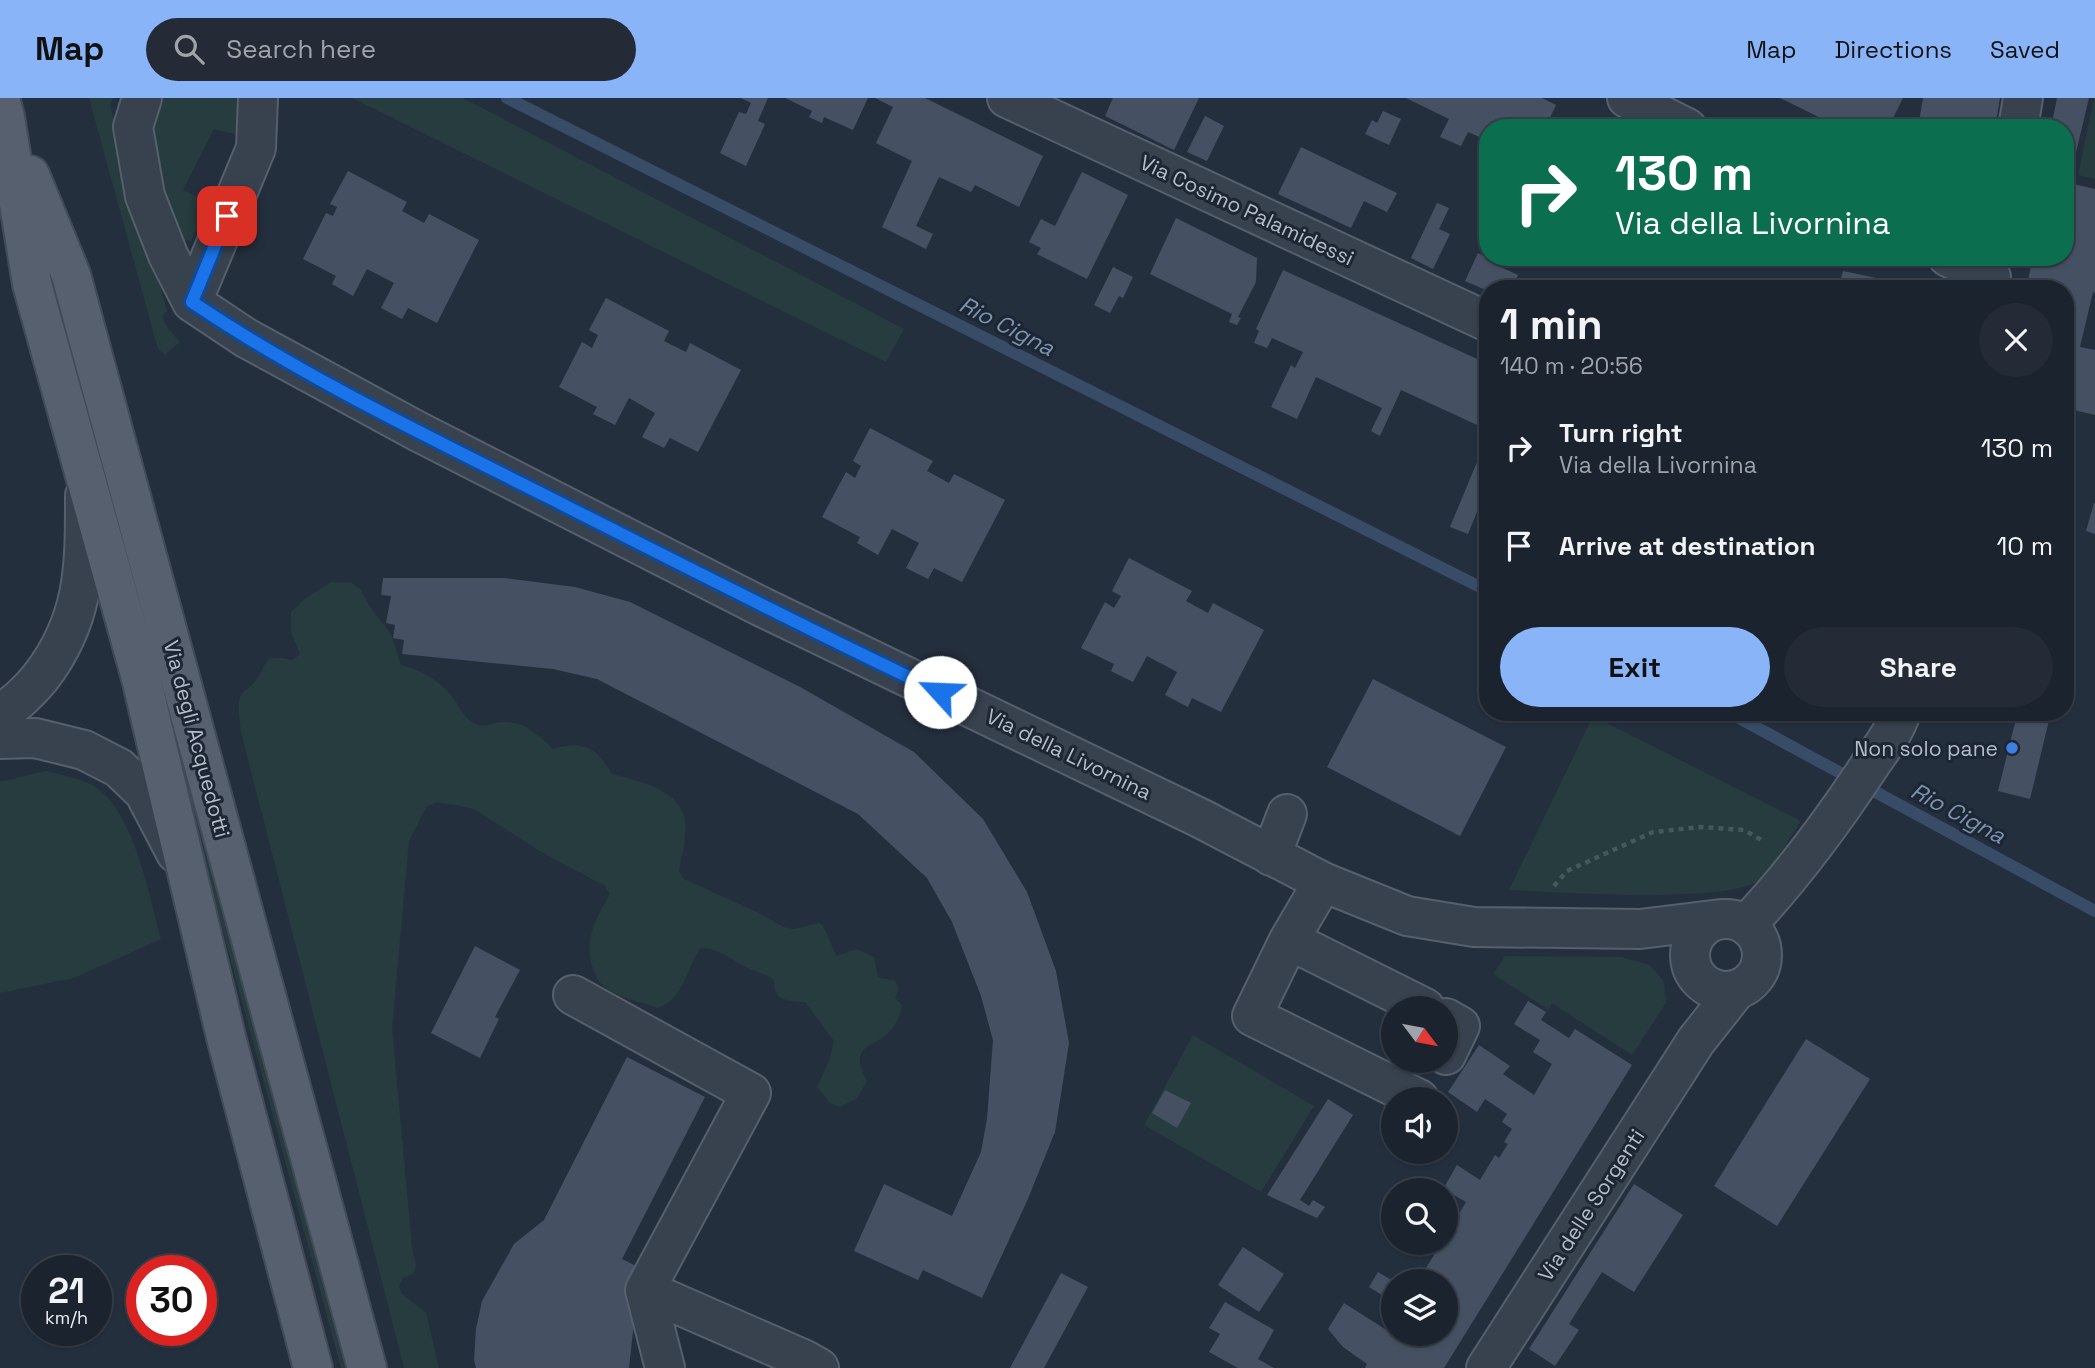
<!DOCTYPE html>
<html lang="en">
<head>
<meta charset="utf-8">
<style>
  body { margin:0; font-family:"Space Grotesk",sans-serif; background:#242b36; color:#f1f3f6; height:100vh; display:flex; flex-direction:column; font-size:26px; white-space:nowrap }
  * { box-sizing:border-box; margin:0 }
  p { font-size:23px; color:#a0a4aa }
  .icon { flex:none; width:38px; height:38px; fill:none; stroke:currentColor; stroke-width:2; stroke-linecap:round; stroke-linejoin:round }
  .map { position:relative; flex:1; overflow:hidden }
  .side { position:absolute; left:1479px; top:182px; width:595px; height:441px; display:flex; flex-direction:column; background:#1b232e; border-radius:28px; box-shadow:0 2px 5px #0004,0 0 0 2px #39404a }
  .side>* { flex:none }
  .hud { position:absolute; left:1479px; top:21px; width:595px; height:147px; border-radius:28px; box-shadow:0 2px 5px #0004,0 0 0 2px #39404a; background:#0b6e4f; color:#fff; overflow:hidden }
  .needle { width:46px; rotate:122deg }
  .controls { position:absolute; left:1381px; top:898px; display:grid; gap:14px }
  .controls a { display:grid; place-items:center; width:77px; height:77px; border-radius:50%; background:#1b232e; box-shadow:0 2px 5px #0004,0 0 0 2px #39404a; font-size:35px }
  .speed { position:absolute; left:21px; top:1157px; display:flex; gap:14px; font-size:35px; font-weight:700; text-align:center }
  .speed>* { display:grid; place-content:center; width:91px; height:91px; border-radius:50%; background:#1b232e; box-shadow:0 2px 5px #0004,0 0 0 2px #39404a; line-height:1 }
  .speed small { font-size:18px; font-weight:400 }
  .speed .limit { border:10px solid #d22; background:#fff; color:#111 }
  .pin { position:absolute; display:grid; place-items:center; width:60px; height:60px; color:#fff; margin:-30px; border-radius:14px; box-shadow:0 4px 10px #0006 }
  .me { position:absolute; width:77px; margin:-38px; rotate:295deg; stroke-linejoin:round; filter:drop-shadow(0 0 5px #0008) }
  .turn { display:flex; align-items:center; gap:24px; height:147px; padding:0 21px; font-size:32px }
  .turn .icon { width:91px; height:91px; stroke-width:2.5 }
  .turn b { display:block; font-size:49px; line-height:60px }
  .round { display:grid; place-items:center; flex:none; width:74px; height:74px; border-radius:37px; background:#242b36 }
  .overview { display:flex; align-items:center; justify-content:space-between; height:119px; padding:0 21px }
  h1 { font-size:42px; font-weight:800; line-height:52px }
  .primary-button { display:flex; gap:14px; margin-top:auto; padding:14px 21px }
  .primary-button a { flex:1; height:80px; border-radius:42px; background:#8ab4f8; color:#111; font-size:28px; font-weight:800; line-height:80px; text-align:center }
  .primary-button a+a { background:#242b36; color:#f1f3f6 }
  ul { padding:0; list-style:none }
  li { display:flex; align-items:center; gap:21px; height:98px; padding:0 21px }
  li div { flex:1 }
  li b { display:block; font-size:26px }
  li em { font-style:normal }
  header { display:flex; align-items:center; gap:42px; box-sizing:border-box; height:98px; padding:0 35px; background:#8ab4f8; color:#111 }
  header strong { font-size:33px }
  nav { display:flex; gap:38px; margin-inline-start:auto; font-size:24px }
  .search { width:490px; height:63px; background:#242b36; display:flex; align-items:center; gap:18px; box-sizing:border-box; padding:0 24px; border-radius:38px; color:#a0a4aa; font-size:26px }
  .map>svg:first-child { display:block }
  .green { fill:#263c3f }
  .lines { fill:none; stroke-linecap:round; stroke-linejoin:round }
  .stream { stroke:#394c67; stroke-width:12 }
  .building { fill:#455162 }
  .minor-casing { stroke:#565f6c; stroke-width:42 }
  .major-casing { stroke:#414a57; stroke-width:42 }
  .path { stroke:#44595c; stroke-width:4.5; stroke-dasharray:5 5; stroke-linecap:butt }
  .minor { stroke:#38414e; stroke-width:38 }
  .major { stroke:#56606e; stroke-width:38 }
  .route-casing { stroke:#114b97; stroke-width:18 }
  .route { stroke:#1a73e8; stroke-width:12 }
  .shop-dot { fill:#3f7fe0; stroke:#1d2633; stroke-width:2.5 }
  .labels { text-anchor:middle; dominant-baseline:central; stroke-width:6; stroke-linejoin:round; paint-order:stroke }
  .street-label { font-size:21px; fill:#b4bcc9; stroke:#1d2633 }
  .poi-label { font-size:21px; fill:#b4bcc9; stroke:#1d2633; text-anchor:end }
  .water-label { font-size:23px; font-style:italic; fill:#7c92b1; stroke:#1d2633 }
</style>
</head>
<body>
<header>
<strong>Map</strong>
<div class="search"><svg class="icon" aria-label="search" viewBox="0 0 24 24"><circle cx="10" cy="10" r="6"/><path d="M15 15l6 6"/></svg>Search here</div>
<nav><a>Map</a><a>Directions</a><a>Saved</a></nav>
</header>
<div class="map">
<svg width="2095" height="1270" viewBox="0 0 2095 1270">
  <rect width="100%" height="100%" fill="#242f3e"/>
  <path class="green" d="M 89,0 L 113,0 L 110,7 L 167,213 L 162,218 L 167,229 L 180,244 L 165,257 L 158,251 Z
    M 153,0 L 239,0 L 242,26 L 234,36 L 214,31 L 183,92 L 209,105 L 191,143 L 182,142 L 177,139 L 148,36 Z
    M 352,0 L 463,0 L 904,231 L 886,264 Z
    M 2094,0 L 2095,0 L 2095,81 L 2078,77 Z
    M 50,170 L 345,1270 L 341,1270 L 44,171 Z
    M 331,484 L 352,485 L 360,491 L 370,509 L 391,536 L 401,567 C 421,572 437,581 451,597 C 459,607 464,621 476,626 C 484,630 493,625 502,624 C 525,623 538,637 553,651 C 585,642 595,649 612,676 C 638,683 682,691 685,724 C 687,740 682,757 679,773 L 684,781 L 759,815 L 784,829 L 793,831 L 820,825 C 829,835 830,847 837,858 L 857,851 L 874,859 L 878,879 L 895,883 L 899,891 L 895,900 L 902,907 C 901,917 894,931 886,937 C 875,946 858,948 860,966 C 861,971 865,978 867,983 L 857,1000 L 840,1009 L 830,1005 L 817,989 L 830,960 L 834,943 L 805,904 C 788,903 773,903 774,882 C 765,876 757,874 748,870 C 727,860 727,853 701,850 C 685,871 686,900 657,910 C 642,904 620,900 606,890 C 599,885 597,880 594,873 C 582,845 596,820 610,796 L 605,788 L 543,755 L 474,711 L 437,704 L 426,709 L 409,743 L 392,930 L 412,1149 L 416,1167 L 413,1176 L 403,1180 L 399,1189 L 402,1196 L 426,1215 L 439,1270 L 404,1270 L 241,634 C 240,624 237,610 240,600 C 242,592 246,593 251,588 C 271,568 257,554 293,562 L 300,556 L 291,534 L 291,514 L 307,499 Z
    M 1593,618 L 1801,723 C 1792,736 1771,773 1761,781 C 1730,807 1555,794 1509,792 Z
    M 46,673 C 62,677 78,680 92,687 C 134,710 149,798 161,841 L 74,880 L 0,895 L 0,684 Z
    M 1505,858 L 1621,859 L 1650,867 L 1664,884 L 1666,905 L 1632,957 L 1552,905 L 1549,912 L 1493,876 Z
    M 1193,937 L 1314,1008 L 1261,1094 L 1144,1027 Z"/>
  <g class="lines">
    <path class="stream" d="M 507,0 L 1488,493
      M 1728,614 L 2095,813"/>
  </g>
  <path class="building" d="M 741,0 L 768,0 L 758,23 L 765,26 L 746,68 L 720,55 L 739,14 L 746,16 L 751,5 Z
    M 785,0 L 868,0 L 853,32 L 824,19 L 822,25 L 809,19 L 812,13 Z
    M 875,0 L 925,0 L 1043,58 L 1019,109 L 975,87 L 971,94 L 939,79 L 916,128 L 933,136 L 926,151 L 882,129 L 912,63 L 876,45 L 893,9 Z
    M 1113,0 L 1199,0 L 1174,52 L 1105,18 Z
    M 1406,0 L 1542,0 L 1556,7 L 1545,30 L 1488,30 L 1488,58 L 1478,53 L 1484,41 L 1468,34 L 1461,48 L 1440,39 L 1449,21 Z
    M 1780,0 L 1903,0 L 1888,30 L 1841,30 Z
    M 1923,0 L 2000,0 L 1995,30 L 1918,30 Z
    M 2057,0 L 2089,0 L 2074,63 L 2065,60 L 2065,30 L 2051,30 Z
    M 1383,13 L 1401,21 L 1389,47 L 1365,36 L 1372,22 L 1377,25 Z
    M 1205,18 L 1224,28 L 1207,63 L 1187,54 Z
    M 1581,19 L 1603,30 L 1576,30 Z
    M 1301,49 L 1397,95 L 1387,114 L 1364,103 L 1351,130 L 1278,96 Z
    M 348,73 L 407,104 L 402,113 L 424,125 L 429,116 L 479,142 L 437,225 L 408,210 L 402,221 L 381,210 L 394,185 L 367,171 L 353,198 L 332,186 L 336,178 L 303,161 L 326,115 L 333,118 L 337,109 L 330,106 Z
    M 1082,74 L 1128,97 L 1087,181 L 1037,156 L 1041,150 L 1029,144 L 1041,121 L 1055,128 Z
    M 2065,84 L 2095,91 L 2095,195 L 2093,194 L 2080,249 L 2095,252 L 2095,317 L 2065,310 L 2065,191 L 2026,191 L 2033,159 L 2065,159 Z
    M 1437,105 L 1449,110 L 1439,131 L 1450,136 L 1433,171 L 1411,160 Z
    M 1176,120 L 1257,160 L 1256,184 L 1238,219 L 1241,220 L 1237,227 L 1229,224 L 1232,216 L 1150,176 Z
    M 1488,151 L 1488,159 L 1503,159 L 1499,168 L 1518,177 L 1512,191 L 1488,191 L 1488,193 L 1465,183 L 1478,155 L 1484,158 Z
    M 1113,169 L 1133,179 L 1123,200 L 1119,198 L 1110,215 L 1094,207 Z
    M 1283,172 L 1488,266 L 1488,332 L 1401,292 L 1380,338 L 1371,333 L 1382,310 L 1316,279 L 1297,321 L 1271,309 L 1291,267 L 1295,270 L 1303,254 L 1272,240 L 1267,250 L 1254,245 L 1259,233 L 1256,231 Z
    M 1843,173 L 1905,186 L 1919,191 L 1838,191 Z
    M 606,200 L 669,233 L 664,243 L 686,254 L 690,245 L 741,272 L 698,354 L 670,340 L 664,350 L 642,339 L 655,315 L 629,300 L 615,327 L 593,316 L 597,309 L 559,289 L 582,244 L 592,250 L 598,237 L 589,232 Z
    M 870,330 L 933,363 L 927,373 L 949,385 L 954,376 L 1005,402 L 962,484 L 934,470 L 928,481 L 906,470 L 919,445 L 892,431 L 878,457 L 857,445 L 860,439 L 822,419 L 846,374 L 855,380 L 861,368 L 853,363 Z
    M 1482,352 L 1488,354 L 1488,387 L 1468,436 L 1450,429 Z
    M 2094,405 L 2095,405 L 2095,436 L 2086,433 Z
    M 1129,460 L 1192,493 L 1186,503 L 1208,515 L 1213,505 L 1264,532 L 1221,614 L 1192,600 L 1188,609 L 1165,597 L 1177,574 L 1147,558 L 1133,584 L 1111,573 L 1114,566 L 1081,550 L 1105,504 L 1114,510 L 1121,498 L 1112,493 Z
    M 383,480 L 504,480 L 575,489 L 630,504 L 802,590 L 914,654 L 983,721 L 1027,794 L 1056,873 L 1069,945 L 1055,1034 L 1027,1103 L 982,1200 L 923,1172 L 918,1182 L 854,1153 L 884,1086 L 952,1118 L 981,1054 L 987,1021 L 993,942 L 981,898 L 952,824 L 927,780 L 858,716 L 597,581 L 553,571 L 402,556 L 404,542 L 393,540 L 395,527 L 386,525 L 391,498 L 381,497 Z
    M 1373,581 L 1506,649 L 1460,738 L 1327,669 Z
    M 1974,614 L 2051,614 L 2030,701 L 1998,693 L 2015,625 Z
    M 475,848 L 520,872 L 495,919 L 499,921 L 480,960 L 431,935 Z
    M 1528,903 L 1546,914 L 1541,922 L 1569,940 L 1575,931 L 1632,967 L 1444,1270 L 1365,1270 L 1367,1266 L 1343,1249 L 1328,1231 L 1344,1205 L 1388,1233 L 1393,1225 L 1393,1236 L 1446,1236 L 1446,1183 L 1418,1183 L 1442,1144 L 1446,1144 L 1446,1138 L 1466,1104 L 1443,1091 L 1457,1067 L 1480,1082 L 1495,1057 L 1499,1060 L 1508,1046 L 1504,1044 L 1512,1031 L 1502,1024 L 1507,1016 L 1485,1001 L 1477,1014 L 1448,994 L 1479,947 L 1510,968 L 1503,976 L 1534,997 L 1552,966 L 1533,954 L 1540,942 L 1514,926 Z
    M 1806,941 L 1870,981 L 1777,1128 L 1714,1088 Z
    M 627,959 L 705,999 L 622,1161 L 640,1170 L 629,1270 L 476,1270 L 474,1262 L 476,1231 L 482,1203 L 514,1146 L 544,1122 Z
    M 1165,992 L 1191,1005 L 1177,1030 L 1152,1015 Z
    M 1328,1001 L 1353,1017 L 1300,1102 L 1309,1108 L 1313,1102 L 1325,1109 L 1317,1120 L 1267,1097 Z
    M 1634,1086 L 1683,1117 L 1634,1194 L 1602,1174 L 1569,1226 L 1579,1232 L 1555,1268 L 1529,1251 Z
    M 1243,1149 L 1284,1176 L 1259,1214 L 1218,1187 Z
    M 1378,1174 L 1393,1183 L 1393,1204 L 1369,1189 Z
    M 1061,1175 L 1088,1189 L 1044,1270 L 1010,1270 Z
    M 1225,1204 L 1274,1232 L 1258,1261 L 1274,1270 L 1238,1270 L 1209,1254 L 1220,1236 L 1209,1230 Z"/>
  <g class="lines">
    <defs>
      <path id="minor" d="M 142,0 L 133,29 L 145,98 L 168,157 L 192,204 L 246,240 L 417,333 L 762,509 L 1200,720 L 1323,784 L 1407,818 L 1474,829 L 1640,831 L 1721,821
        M 1007,0 L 1488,224
        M 1627,0 L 1687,30
        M 2018,30 L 2023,0
        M 1948,159 L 1991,179
        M 192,204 L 256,50 L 258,0
        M 0,615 C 16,607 29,593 40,580 C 86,521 85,467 85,397
        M 0,641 L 35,640 L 84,652 L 119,670 L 144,694 L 176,755
        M 1271,758 L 1287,716
        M 1323,784 L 1289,842 L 1252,918 L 1419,1001
        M1690 857a36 36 0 1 1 72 0a36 36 0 1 1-72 0Z
        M 1746,827 C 1793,778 1831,726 1868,670 C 1879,653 1895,634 1901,614
        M 1289,842 L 1425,910
        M 573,897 L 751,995 L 645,1192
        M 1446,920 L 1460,928 L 1446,957
        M 665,1270 L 645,1192 L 805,1262 L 819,1270
        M 1486,1270 L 1696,943 L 1737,891"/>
      <path id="major" d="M 0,0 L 5,19 L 32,186 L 141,580 L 227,943 L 313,1270
        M 30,77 L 71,177 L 367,1270"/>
    </defs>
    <use href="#minor" class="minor-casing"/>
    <use href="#major" class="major-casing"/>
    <path class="path" d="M 1554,788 L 1567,773 L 1653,734 L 1701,729 L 1744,732 L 1765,744"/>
    <use href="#minor" class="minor"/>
    <use href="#major" class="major"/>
  </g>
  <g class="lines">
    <defs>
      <path id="route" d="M 227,118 L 192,204 C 305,280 429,339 550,400 C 680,466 809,532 940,594"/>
    </defs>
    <use href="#route" class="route-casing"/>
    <use href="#route" class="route"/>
  </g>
  <circle class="shop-dot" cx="2012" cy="650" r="7"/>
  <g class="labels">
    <g class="street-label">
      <text transform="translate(1247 112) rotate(25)">Via Cosimo Palamidessi</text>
      <text transform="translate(197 641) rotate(75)">Via degli Acquedotti</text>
      <text transform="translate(1069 656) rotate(26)">Via della Livornina</text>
      <text transform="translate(1591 1107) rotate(-57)">Via delle Sorgenti</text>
    </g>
    <g class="poi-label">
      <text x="1998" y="650">Non solo pane</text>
    </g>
    <g class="water-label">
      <text transform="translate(1007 228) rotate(27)">Rio Cigna</text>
      <text transform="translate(1958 715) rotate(28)">Rio Cigna</text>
    </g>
  </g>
</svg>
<div class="controls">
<a><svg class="needle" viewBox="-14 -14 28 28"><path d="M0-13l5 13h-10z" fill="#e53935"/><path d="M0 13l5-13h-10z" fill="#a0a4aa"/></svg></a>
<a><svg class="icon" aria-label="sound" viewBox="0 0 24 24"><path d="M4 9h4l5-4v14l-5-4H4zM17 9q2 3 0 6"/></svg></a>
<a><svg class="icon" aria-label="search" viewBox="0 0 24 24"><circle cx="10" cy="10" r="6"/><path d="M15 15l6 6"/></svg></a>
<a><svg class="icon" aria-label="layers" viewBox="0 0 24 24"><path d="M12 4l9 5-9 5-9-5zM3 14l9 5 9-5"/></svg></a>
</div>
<div class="speed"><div>21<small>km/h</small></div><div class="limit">30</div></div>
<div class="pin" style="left:227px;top:118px;background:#d93025"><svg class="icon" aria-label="arrive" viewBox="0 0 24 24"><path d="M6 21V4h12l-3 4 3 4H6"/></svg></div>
<svg class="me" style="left:940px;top:594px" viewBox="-20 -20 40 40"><circle r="19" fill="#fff"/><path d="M0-13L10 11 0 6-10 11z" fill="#1a73e8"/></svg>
<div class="hud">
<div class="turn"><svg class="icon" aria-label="right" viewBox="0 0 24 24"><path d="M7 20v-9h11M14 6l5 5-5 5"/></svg><div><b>130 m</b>Via della Livornina</div></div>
</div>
<section class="side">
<div class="overview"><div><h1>1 min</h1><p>140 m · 20:56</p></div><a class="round"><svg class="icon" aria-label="close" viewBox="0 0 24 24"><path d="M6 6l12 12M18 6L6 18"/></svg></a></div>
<ul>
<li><svg class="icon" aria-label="right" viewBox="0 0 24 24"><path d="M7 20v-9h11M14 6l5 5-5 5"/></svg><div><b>Turn right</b><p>Via della Livornina</p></div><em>130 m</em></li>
<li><svg class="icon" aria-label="arrive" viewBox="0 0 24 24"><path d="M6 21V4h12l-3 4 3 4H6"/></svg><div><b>Arrive at destination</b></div><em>10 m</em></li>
</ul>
<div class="primary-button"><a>Exit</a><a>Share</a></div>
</section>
</div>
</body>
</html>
